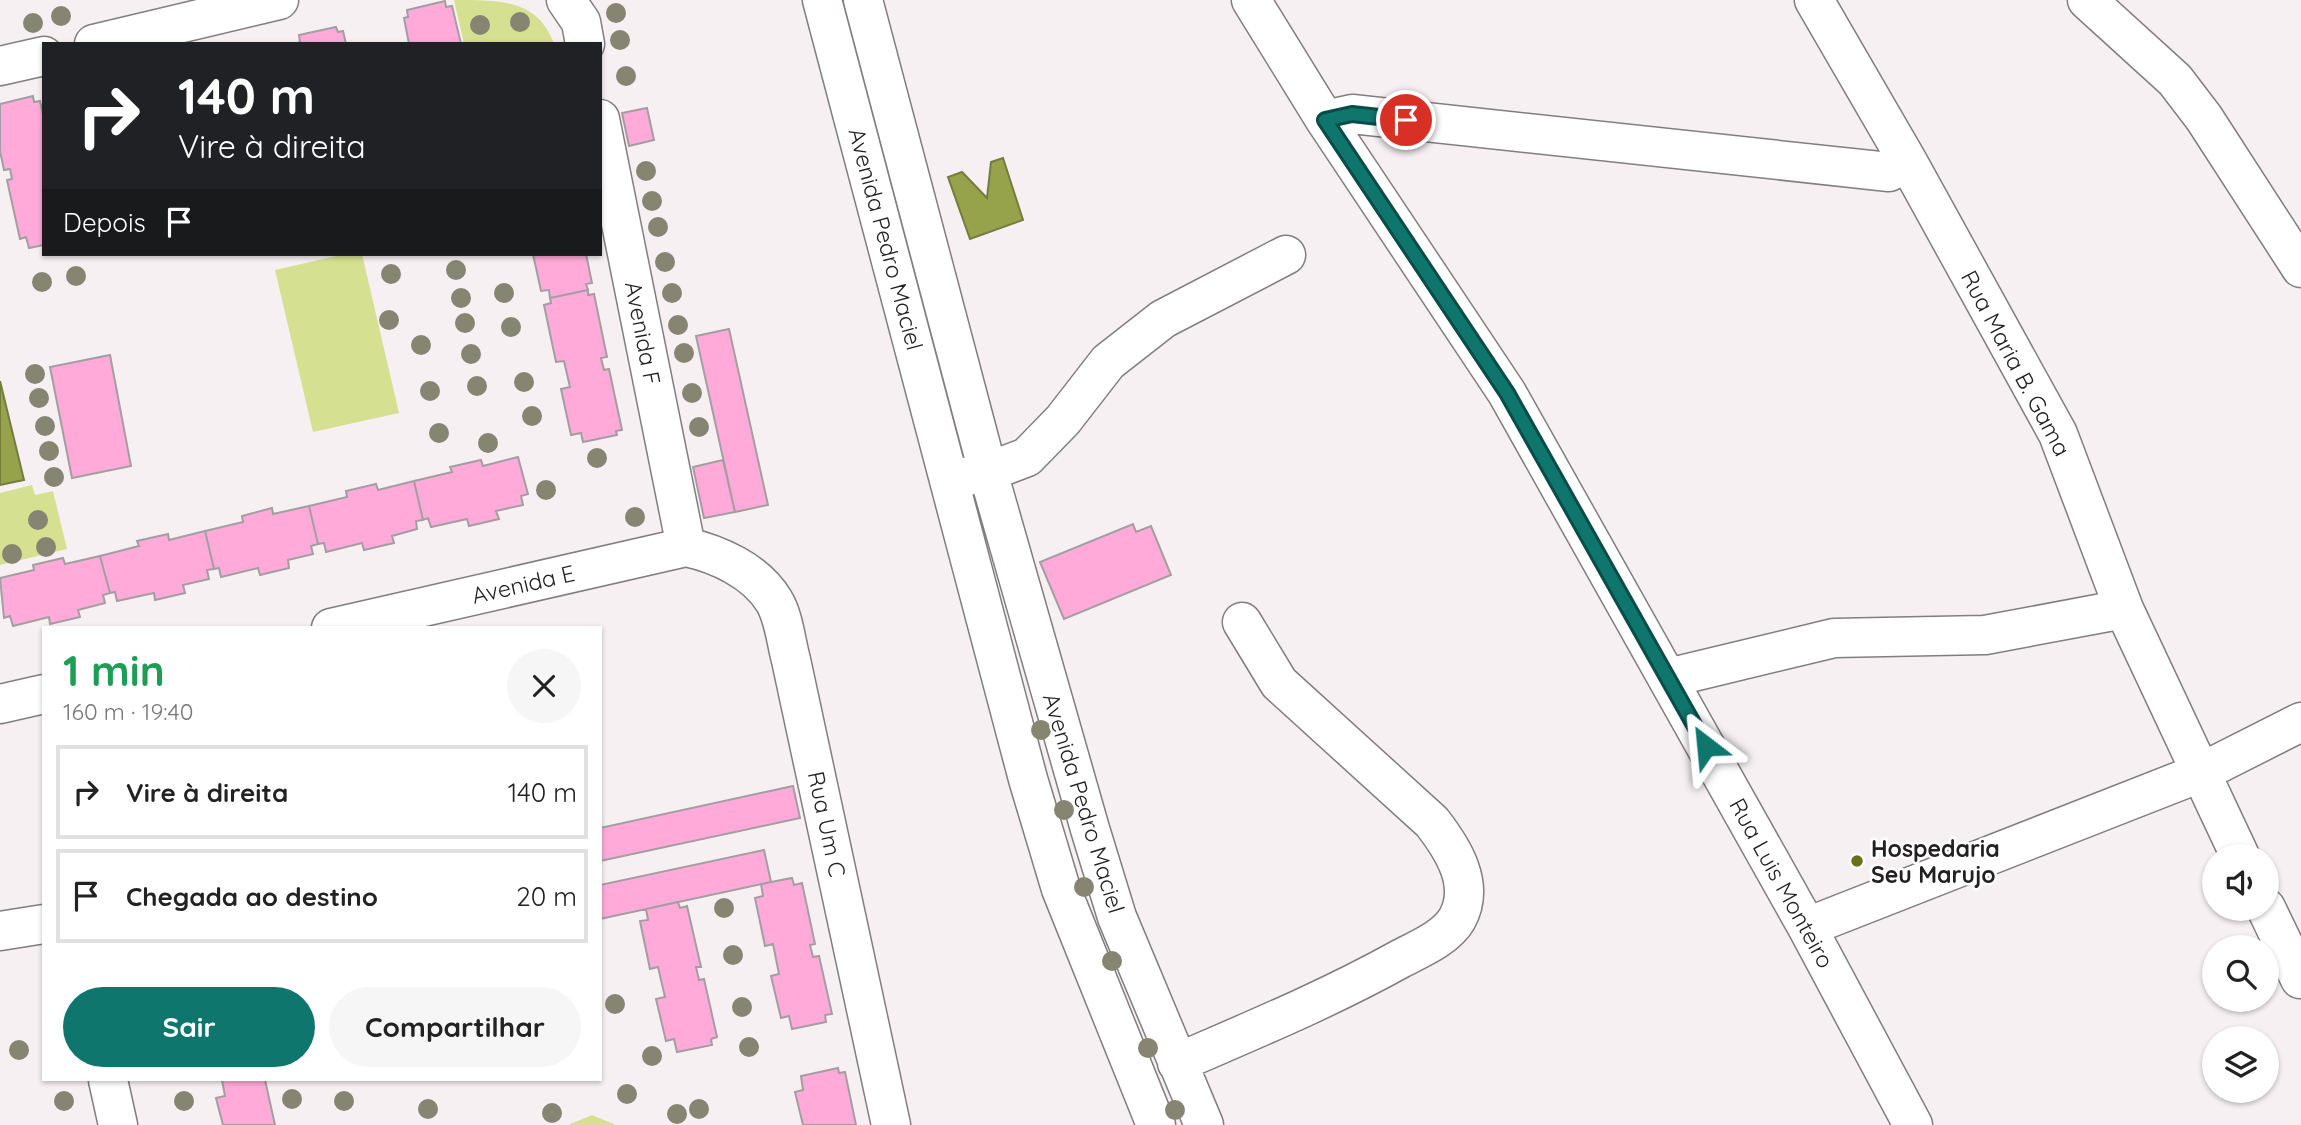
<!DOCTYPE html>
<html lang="pt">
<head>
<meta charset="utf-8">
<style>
  body { margin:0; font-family:Quicksand,sans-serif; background:#f6f6f6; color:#222; height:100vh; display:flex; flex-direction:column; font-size:26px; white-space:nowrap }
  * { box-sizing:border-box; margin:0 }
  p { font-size:23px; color:#767676 }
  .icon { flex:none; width:38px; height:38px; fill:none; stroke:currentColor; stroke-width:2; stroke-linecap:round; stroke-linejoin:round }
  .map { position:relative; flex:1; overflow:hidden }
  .drawer { position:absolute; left:42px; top:626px; width:560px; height:455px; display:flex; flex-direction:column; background:#fff; border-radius:0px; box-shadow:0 2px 5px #0004 }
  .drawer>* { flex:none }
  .guide { position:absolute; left:42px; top:42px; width:560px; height:214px; border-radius:0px; box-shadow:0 2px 5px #0004; background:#202124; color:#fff; overflow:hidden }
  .buttons { position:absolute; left:2202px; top:844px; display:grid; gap:14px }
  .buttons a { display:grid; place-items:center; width:77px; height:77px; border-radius:50%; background:#fff; box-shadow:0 2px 5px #0004; font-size:35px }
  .pin { position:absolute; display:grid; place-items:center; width:60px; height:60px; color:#fff; margin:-30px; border:4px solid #fff; border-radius:50%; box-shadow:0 2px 7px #0007 }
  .me { position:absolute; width:77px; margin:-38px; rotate:331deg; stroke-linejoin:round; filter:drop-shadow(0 0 5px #0008) }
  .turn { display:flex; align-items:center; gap:24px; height:147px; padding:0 21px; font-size:32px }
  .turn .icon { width:91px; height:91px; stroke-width:2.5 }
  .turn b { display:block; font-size:49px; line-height:60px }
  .then { display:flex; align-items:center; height:66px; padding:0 21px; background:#0003; gap:14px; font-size:26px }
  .round { display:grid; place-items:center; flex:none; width:74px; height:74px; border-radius:37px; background:#f6f6f6 }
  .overview { display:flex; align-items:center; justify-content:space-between; height:119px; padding:0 21px }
  h1 { font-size:42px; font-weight:700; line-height:52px; color:#1e9e55 }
  .cta { display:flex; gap:14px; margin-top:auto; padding:14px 21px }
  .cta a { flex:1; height:80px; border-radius:42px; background:#0f766e; color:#fff; font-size:28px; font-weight:700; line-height:80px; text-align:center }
  .cta a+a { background:#f6f6f6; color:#222 }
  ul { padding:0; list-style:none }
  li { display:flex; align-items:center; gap:21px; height:94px; margin:0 14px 10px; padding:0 7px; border:4px solid #e0e0e0; border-radius:0px }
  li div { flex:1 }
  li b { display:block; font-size:26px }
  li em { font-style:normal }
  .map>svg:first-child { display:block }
  .green { fill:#d5e190 }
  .water { fill:#97a34b; stroke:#747c3e; stroke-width:2 }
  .building { fill:#ffaad8; stroke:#a39ea1; stroke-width:2 }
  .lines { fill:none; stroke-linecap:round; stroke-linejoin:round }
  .minor-casing { stroke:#827d7f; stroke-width:41 }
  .minor { stroke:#fff; stroke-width:38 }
  .tree { fill:#868572 }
  .route-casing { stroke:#0a4d48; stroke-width:18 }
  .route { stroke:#0f766e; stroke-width:12 }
  .poi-dot { fill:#68721b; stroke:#fff; stroke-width:2.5 }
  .labels { text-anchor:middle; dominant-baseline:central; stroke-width:5; stroke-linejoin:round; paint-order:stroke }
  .street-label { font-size:23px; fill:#222021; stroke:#fff }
  .poi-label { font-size:23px; font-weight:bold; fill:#222021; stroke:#fff; text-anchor:start }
</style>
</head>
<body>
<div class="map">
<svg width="2301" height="1125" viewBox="0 0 2301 1125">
  <rect width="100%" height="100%" fill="#f6f0f3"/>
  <path class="green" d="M 454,0 C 502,0 538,0 554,44 L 464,44 Z
    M 345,254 L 362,254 L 399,413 L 313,432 L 275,270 Z
    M 32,485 L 35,495 L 53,491 L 67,549 L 0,565 L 0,493 Z
    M 592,1115 L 616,1125 L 568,1125 Z"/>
  <path class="water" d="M 1003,158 L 1023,220 L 970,239 L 948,177 L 962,172 L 987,198 L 991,162 Z
    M 0,381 L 24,480 L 0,485 Z"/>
  <path class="building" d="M 445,1 L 446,7 L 452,6 L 461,44 L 409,44 L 404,18 L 408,17 L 407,10 Z
    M 336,27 L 338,32 L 343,31 L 346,44 L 295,44 L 300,42 L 299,35 Z
    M 33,96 L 34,102 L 40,101 L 44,119 L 44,245 L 29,248 L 26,237 L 20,239 L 7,180 L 12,179 L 10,169 L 4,170 L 0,151 L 0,104 Z
    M 647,108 L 654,140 L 629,146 L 622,113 Z
    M 533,254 L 586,254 L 592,283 L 586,284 L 588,290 L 550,298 L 549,290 L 541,291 Z
    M 588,290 L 588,295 L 594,294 L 607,357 L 601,358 L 604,370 L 609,369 L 622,430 L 616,431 L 617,435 L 583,442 L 581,433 L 571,435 L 561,389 L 570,387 L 564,361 L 556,362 L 544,305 L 551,303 L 550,298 Z
    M 729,329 L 768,505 L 735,512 L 696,336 Z
    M 110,355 L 131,466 L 72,478 L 50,367 Z
    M 518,457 L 528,494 L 521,496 L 523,505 L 496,511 L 499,519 L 469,526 L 467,519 L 431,527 L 428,518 L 423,520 L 414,481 L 452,472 L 450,467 L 481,460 L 483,466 Z
    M 723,460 L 735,512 L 704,518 L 693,467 Z
    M 414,481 L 423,520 L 416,521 L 417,529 L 392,536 L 394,543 L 364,550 L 362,543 L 326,552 L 324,543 L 318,544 L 309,506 L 347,497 L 346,491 L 376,484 L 378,490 Z
    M 309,506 L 318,544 L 311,546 L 313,554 L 288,560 L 289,568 L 260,575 L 258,568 L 221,577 L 219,568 L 214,569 L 205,531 L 243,522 L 242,516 L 272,508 L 273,514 Z
    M 1133,524 L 1136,532 L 1151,526 L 1171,575 L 1064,619 L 1040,562 Z
    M 205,531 L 214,569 L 207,570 L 209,579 L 183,585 L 185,593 L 155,600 L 154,593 L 117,601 L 115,592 L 110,593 L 100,556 L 139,546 L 137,541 L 168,534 L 169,540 Z
    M 100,556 L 110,593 L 103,595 L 105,603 L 78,610 L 80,617 L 50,624 L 49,617 L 13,626 L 10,616 L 4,618 L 0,578 L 34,570 L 33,565 L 63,558 L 65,564 Z
    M 793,786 L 800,818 L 600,861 L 600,828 Z
    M 764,850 L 771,882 L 600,919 L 600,885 Z
    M 792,878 L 794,885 L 802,883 L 815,944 L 810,945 L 813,957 L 819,956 L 832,1014 L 825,1015 L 826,1022 L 792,1029 L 789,1016 L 781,1018 L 771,976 L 779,974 L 773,944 L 765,946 L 755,898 L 763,896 L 761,884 Z
    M 678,902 L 680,908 L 687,906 L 701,967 L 696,967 L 699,980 L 704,979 L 717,1037 L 711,1039 L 712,1045 L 677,1052 L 674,1039 L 666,1041 L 656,999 L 665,997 L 658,967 L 650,969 L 640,921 L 648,920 L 646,909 Z
    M 838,1068 L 839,1073 L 845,1072 L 856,1125 L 803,1125 L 795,1092 L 803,1090 L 801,1076 Z
    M 222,1080 L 265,1080 L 275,1125 L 223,1125 L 216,1098 L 225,1096 Z"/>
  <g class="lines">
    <defs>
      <path id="minor" d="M 566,0 L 581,22 L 585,44
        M 822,0 L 1028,779 L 1061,889 L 1156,1125
        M 863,0 L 988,472 L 1090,829 L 1117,917 L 1204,1125
        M 1251,0 L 1325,120 L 1507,393 L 1807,927 L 1913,1125
        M 1814,0 L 1908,162 L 2058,434 L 2124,609 L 2240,856
        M 2087,0 L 2175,80 L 2204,118 L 2301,268
        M 94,44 L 279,0
        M 0,66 L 44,56
        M 600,119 L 686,547
        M 1325,120 L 1352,114 L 1889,172 L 1908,162
        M 964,477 L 988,472 L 1027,457 L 1063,420 L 1108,362 L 1163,319 L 1286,255
        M 331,628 L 686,547 C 718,554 756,571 774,601 C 784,617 786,642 791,660 L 891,1125
        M 1668,678 L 1834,638 L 1985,635 L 2124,609
        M 0,704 L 44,694
        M 2266,908 L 2300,979
        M 1807,927 L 2200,773 L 2301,722
        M 0,931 L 44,924
        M 1177,1063 C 1253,1030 1328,999 1400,959 C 1419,949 1446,938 1457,919 C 1476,885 1453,849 1432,822 L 1279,683 L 1242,622
        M 108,1080 L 118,1125"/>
    </defs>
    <use href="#minor" class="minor-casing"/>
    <use href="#minor" class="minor"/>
  </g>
  <g class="tree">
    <circle cx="616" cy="13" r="10"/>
    <circle cx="61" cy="16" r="10"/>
    <circle cx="520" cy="22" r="10"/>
    <circle cx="33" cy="23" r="10"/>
    <circle cx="480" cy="25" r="10"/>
    <circle cx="620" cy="40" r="10"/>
    <circle cx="626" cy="76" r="10"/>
    <circle cx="646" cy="171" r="10"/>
    <circle cx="652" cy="201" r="10"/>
    <circle cx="658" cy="227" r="10"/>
    <circle cx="665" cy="262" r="10"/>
    <circle cx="456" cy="270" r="10"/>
    <circle cx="391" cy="274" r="10"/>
    <circle cx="76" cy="276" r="10"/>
    <circle cx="42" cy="282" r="10"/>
    <circle cx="504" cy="293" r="10"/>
    <circle cx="672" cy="293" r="10"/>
    <circle cx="461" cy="298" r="10"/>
    <circle cx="389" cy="320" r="10"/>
    <circle cx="465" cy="323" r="10"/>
    <circle cx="678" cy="325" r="10"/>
    <circle cx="511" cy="327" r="10"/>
    <circle cx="421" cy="345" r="10"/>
    <circle cx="684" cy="353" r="10"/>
    <circle cx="471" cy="354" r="10"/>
    <circle cx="35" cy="374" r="10"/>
    <circle cx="524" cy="382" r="10"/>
    <circle cx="477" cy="386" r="10"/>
    <circle cx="430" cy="391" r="10"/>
    <circle cx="692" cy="393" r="10"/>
    <circle cx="39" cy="398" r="10"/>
    <circle cx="532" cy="416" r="10"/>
    <circle cx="45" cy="426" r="10"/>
    <circle cx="699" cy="427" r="10"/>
    <circle cx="439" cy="433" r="10"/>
    <circle cx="488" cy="443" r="10"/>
    <circle cx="49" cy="451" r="10"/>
    <circle cx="597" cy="458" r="10"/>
    <circle cx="54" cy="477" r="10"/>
    <circle cx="546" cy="490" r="10"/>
    <circle cx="635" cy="517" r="10"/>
    <circle cx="38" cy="520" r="10"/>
    <circle cx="46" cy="547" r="10"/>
    <circle cx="12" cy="554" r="10"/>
    <circle cx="1041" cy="730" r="10"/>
    <circle cx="1064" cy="810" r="10"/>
    <circle cx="1084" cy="887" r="10"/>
    <circle cx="724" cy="908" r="10"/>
    <circle cx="733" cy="955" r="10"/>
    <circle cx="1112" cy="961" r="10"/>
    <circle cx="615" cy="1004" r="10"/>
    <circle cx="742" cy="1007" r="10"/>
    <circle cx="749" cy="1047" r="10"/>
    <circle cx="1148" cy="1048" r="10"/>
    <circle cx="19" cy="1050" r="10"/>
    <circle cx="652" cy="1056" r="10"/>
    <circle cx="627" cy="1094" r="10"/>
    <circle cx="292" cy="1099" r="10"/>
    <circle cx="64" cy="1101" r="10"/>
    <circle cx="184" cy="1101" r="10"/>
    <circle cx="344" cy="1101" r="10"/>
    <circle cx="428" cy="1109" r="10"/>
    <circle cx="699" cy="1109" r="10"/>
    <circle cx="1175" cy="1110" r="10"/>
    <circle cx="552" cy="1113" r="10"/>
    <circle cx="677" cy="1114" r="10"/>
  </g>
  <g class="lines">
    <defs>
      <path id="route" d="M 1406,120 L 1352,114 L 1325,120 L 1507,393 L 1706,746"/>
    </defs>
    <use href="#route" class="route-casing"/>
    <use href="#route" class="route"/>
  </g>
  <circle class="poi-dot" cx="1857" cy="861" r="7"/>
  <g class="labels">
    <g class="street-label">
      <text transform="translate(886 239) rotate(75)">Avenida Pedro Maciel</text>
      <text transform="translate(643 333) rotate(79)">Avenida F</text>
      <text transform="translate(2016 363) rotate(62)">Rua Maria B. Gama</text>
      <text transform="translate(523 584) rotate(-13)">Avenida E</text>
      <text transform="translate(1084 803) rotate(73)">Avenida Pedro Maciel</text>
      <text transform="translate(827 824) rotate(78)">Rua Um C</text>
      <text transform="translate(1782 883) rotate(61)">Rua Luis Monteiro</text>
    </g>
    <g class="poi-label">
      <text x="1871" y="848">Hospedaria<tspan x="1871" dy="26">Seu Marujo</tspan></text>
    </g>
  </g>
</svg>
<div class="buttons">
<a><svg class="icon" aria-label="sound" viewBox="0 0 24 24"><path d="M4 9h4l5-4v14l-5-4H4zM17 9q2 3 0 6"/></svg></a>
<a><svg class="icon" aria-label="search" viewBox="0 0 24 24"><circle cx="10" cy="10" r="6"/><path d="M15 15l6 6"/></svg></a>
<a><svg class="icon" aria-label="layers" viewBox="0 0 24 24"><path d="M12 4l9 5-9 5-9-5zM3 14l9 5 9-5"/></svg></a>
</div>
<div class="pin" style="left:1406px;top:120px;background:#d93025"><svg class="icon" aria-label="arrive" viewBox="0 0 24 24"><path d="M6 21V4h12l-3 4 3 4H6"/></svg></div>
<svg class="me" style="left:1706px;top:746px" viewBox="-20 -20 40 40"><path d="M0-17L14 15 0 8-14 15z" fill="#0f766e" stroke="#fff" stroke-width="4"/></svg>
<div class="guide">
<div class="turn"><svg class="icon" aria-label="right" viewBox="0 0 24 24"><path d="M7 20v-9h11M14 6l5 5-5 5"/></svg><div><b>140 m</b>Vire à direita</div></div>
<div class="then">Depois<svg class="icon" aria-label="arrive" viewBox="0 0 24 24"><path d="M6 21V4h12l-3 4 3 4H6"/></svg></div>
</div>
<section class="drawer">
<div class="overview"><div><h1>1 min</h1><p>160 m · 19:40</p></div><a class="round"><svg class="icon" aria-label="close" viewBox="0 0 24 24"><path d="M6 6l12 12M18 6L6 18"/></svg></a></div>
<ul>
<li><svg class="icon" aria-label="right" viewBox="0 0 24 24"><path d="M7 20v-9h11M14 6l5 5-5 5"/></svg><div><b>Vire à direita</b></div><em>140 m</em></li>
<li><svg class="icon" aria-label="arrive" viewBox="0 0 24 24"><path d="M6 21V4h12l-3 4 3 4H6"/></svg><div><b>Chegada ao destino</b></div><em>20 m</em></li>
</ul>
<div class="cta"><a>Sair</a><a>Compartilhar</a></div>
</section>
</div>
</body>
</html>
